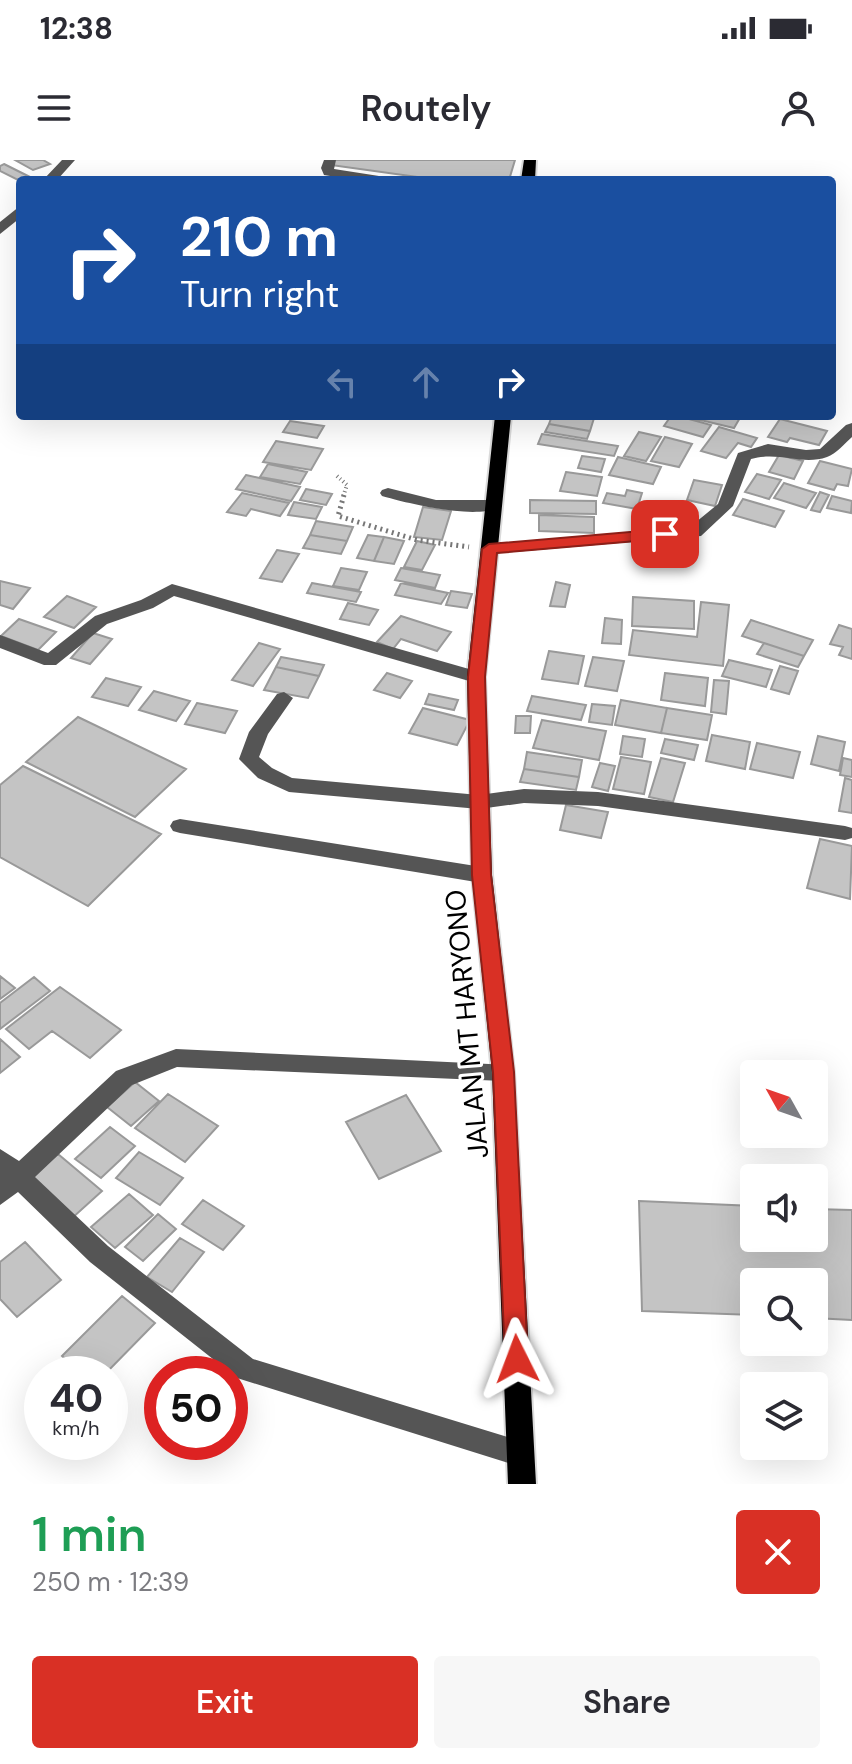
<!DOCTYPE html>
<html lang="en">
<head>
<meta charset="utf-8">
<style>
  body { margin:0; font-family:"DM Sans",sans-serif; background:#f7f7f7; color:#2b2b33; height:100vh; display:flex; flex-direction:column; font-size:30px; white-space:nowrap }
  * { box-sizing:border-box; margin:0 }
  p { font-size:26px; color:#7c7c81 }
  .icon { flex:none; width:44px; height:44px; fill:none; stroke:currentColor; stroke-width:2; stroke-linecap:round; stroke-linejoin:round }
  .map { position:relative; height:1324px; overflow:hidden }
  .details { display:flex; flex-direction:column; background:#fff; flex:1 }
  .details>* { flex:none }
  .guide { position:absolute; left:16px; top:16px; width:820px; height:244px; border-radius:8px; box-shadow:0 8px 32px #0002; background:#1a4fa0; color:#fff; overflow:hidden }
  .needle { width:52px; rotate:310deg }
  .controls { position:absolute; left:740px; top:900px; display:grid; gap:16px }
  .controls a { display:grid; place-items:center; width:88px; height:88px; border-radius:8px; background:#fff; box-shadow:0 8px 32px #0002; font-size:40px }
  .speed { position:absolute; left:24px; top:1196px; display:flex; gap:16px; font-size:40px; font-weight:700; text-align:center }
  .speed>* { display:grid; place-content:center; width:104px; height:104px; border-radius:50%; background:#fff; box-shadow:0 8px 32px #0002; line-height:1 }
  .speed small { font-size:20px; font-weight:400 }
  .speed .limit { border:12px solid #d22; background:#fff; color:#111 }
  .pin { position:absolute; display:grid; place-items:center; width:68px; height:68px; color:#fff; margin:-34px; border-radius:16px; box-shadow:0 4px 12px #0006 }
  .me { position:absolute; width:88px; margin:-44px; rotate:357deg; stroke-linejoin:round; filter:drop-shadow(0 0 6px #0008) }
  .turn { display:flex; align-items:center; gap:28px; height:168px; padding:0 32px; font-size:36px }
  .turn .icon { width:104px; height:104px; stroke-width:2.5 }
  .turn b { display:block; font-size:56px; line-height:68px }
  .lanes { display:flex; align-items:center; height:76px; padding:0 32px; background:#0003; justify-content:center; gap:40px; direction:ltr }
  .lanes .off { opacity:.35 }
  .round { display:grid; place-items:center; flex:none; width:84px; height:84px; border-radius:8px; background:#f7f7f7 }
  .summary { display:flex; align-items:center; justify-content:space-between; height:136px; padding:0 32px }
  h1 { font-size:48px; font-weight:600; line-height:60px; color:#1e9e55 }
  .button { display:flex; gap:16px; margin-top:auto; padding:16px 32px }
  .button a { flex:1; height:92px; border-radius:8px; background:#d93025; color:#fff; font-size:32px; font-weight:600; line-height:92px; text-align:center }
  .button a+a { background:#f7f7f7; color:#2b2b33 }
  .status { display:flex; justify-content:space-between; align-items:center; height:56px; padding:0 40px; background:#fff; direction:ltr }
  .status svg { height:22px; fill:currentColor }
  header { display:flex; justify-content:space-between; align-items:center; height:104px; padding:0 32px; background:#fff; font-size:36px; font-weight:600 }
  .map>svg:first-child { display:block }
  .building { fill:#c4c4c4; stroke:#999; stroke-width:2 }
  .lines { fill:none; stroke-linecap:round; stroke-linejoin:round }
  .major-casing { stroke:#dbdbdb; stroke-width:4 }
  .path-far1 { stroke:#777; stroke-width:4; stroke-dasharray:1 3; stroke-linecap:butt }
  .path { stroke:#777; stroke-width:5; stroke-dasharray:2 4; stroke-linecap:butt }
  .minor { fill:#555; fill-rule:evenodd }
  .major { fill:#000; fill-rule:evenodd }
  .route { fill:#d93025; stroke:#8d1f18; stroke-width:2 }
  .labels { text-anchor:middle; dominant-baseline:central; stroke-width:6; stroke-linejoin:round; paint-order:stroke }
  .street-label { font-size:28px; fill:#000; stroke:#fff }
</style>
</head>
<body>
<div class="status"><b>12:38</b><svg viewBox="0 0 49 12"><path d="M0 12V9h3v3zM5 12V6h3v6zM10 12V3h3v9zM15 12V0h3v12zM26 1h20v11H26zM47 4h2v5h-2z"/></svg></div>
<header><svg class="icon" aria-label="menu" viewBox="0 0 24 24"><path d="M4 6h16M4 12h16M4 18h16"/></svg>Routely<svg class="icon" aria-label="person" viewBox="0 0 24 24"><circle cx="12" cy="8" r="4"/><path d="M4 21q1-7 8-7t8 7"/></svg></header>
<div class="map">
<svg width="852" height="1324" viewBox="0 0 852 1324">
  <rect width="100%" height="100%" fill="#fff"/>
  <path class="building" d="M 15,0 L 43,0 L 50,4 L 33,10 Z
    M 334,0 L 515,0 L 509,20 L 439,20 L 331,5 Z
    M 4,4 L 28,16 L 18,20 L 0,11 L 0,6 Z
    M 552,256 L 580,256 L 594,258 L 590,271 L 549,264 Z
    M 671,256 L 678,256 L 711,265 L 703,277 L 664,266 Z
    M 694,256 L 741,256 L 734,268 L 692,258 Z
    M 780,259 L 827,271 L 819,285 L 790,278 L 787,282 L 768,277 Z
    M 290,261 L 324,266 L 317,278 L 283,272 Z
    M 549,264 L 590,271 L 587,279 L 545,272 Z
    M 719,267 L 757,278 L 751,287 L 738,283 L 726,298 L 701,291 Z
    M 639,272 L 661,277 L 646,301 L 624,296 Z
    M 542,274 L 618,286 L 614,296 L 538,284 Z
    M 665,277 L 692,284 L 679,307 L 651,301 Z
    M 276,281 L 323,289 L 311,310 L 263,302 Z
    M 779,295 L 803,301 L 794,319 L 769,312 Z
    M 582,296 L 605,299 L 601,312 L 578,308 Z
    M 618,297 L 661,307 L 653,324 L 609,315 Z
    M 820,301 L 852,309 L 848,326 L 837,324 L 834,330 L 808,323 Z
    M 268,304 L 307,312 L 300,324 L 260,317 Z
    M 566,312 L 602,317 L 597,336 L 560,331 Z
    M 757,314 L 781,320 L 769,339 L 745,332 Z
    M 246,315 L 300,327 L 291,341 L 236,329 Z
    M 694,320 L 722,325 L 715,346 L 687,340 Z
    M 784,323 L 816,333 L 806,348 L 774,338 Z
    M 306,329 L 332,334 L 326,345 L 300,340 Z
    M 627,330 L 642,333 L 637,349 L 603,343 L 607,333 L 625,336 Z
    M 820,332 L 829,335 L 820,352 L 811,350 Z
    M 242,333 L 289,343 L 280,356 L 251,349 L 246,356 L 227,352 Z
    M 832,336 L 852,341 L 851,353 L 827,348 Z
    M 743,339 L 784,351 L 775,367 L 733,355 Z
    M 530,340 L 596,341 L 596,354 L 530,353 Z
    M 294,342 L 322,347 L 316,359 L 288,355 Z
    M 423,347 L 451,351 L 442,380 L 414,377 Z
    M 539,355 L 594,357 L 594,373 L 539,371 Z
    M 316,361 L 353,367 L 347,381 L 310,375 Z
    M 310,375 L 347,381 L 341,394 L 303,388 Z
    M 368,375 L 384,377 L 374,401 L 357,398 Z
    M 384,377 L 404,381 L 394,404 L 374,401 Z
    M 417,381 L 435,385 L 422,410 L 404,407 Z
    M 277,390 L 299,394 L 282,422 L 260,418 Z
    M 341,408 L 367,412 L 359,430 L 333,426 Z
    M 401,408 L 440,415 L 435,428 L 395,420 Z
    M 0,421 L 30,428 L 13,449 L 0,445 Z
    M 556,422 L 570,425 L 565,447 L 550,446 Z
    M 312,423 L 361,432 L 356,442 L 307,433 Z
    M 401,423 L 448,433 L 441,444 L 395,435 Z
    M 451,431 L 472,434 L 467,448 L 446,445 Z
    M 67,436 L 96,447 L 74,468 L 44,457 Z
    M 633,437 L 694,441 L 694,469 L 632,466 Z
    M 701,442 L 729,445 L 723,506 L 629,495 L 633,470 L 697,477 Z
    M 348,443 L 378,450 L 369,465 L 340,459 Z
    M 401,456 L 451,472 L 437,491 L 401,479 L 393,489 L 377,482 Z
    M 605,458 L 622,460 L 621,484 L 602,483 Z
    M 19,459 L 56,472 L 38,490 L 1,476 Z
    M 751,460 L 813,480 L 804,496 L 742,476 Z
    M 839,465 L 852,469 L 852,499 L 839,495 L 843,487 L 830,484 Z
    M 93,473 L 112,479 L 90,504 L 71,498 Z
    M 259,483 L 280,489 L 253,526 L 232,520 Z
    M 764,483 L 804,496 L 798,507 L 757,494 Z
    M 549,491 L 584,496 L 578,524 L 542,519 Z
    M 281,497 L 324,505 L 319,516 L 276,507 Z
    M 593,497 L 624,501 L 617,531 L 585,526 Z
    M 729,500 L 772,510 L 766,527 L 722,516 Z
    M 780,506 L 798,511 L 789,534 L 771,529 Z
    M 276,507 L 319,516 L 308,538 L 264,530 Z
    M 387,513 L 412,521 L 400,538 L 374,530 Z
    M 665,513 L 708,518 L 705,546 L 661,540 Z
    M 106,518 L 141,527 L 128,546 L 92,537 Z
    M 714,520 L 729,521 L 726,554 L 711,552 Z
    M 154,531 L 190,541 L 176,561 L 139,550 Z
    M 429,534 L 458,540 L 454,550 L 425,544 Z
    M 532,536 L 586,545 L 581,560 L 527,551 Z
    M 621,540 L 667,548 L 661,573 L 615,565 Z
    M 197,543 L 237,551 L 225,573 L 185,564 Z
    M 592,544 L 615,546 L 612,565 L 589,562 Z
    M 423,548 L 470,560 L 457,585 L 409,573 Z
    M 667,548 L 712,555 L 707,580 L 661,573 Z
    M 516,556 L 531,556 L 530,573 L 515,573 Z
    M 78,557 L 186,609 L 135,657 L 26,602 Z
    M 542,560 L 606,571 L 599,600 L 533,588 Z
    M 712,575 L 750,582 L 745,609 L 706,601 Z
    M 623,576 L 645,579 L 642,597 L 620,594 Z
    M 818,576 L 845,582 L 839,611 L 811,604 Z
    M 665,579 L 698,585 L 694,600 L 661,593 Z
    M 757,583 L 800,592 L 793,618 L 750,609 Z
    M 527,592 L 582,600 L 579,617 L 524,609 Z
    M 621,597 L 651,602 L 644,634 L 613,629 Z
    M 661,598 L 685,603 L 673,642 L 649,637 Z
    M 843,598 L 852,600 L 852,617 L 840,615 Z
    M 600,603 L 615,606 L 608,631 L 592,627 Z
    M 23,606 L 161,674 L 88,746 L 0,697 L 0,625 Z
    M 524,609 L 579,617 L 576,630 L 520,622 Z
    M 845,618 L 852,620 L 852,653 L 839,651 Z
    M 566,645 L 608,652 L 601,678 L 560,670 Z
    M 820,679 L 852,686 L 850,739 L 807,728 Z
    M 0,816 L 15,828 L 0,839 Z
    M 34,817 L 50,831 L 0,869 L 0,843 Z
    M 60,827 L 121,870 L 90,898 L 52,871 L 29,889 L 6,869 Z
    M 0,879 L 20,897 L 0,913 Z
    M 135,922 L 159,941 L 131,966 L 107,947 Z
    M 168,934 L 218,966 L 185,1002 L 135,968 Z
    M 406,935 L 441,991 L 379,1019 L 346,962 Z
    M 110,967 L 135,986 L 101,1018 L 75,999 Z
    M 139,992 L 183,1018 L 160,1045 L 116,1018 Z
    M 58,994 L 102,1031 L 70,1060 L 26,1022 Z
    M 129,1034 L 153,1055 L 115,1088 L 91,1067 Z
    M 203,1040 L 244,1066 L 223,1090 L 182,1064 Z
    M 639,1041 L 754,1046 L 754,1078 L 814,1078 L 814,1049 L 852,1050 L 852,1160 L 814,1158 L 814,1122 L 754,1122 L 754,1155 L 642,1151 Z
    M 158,1054 L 176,1069 L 143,1101 L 125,1087 Z
    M 180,1078 L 204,1092 L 172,1132 L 147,1117 Z
    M 25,1082 L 61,1120 L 17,1157 L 0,1139 L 0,1102 Z
    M 122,1136 L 155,1163 L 105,1214 L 82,1214 L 62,1196 Z"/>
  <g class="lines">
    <defs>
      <path id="major" d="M 524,0 L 536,0 L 535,20 L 521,20 Z
        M 495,256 L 511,256 L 485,517 L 492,715 L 514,912 L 536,1324 L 508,1324 L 492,912 L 472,715 L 467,517 Z"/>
    </defs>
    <use href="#major" class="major-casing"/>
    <path class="path-far1" d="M 337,316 L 347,325 L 343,337"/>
    <path class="path" d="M 344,335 L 338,356 L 417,380 L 469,387"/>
    <path class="minor" d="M 62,0 L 75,0 L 57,20 L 43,20 Z
      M 324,0 L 336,0 L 334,9 L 379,16 L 386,20 L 355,20 L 324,15 L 321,8 Z
      M 20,46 L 20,58 L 0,74 L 0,62 Z
      M 852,263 L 852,277 C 845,283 836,294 827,297 C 802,306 780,291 751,299 L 733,346 L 701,376 L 489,394 L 480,389 L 489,384 L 690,367 L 718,344 L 738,293 L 768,284 L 806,290 L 820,289 L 846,265 Z
      M 388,328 L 436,340 L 493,340 L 501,345 C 483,362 406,343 382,336 L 380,333 L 382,330 Z
      M 172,424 L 483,513 L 485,517 L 476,523 L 174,436 L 153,448 L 107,464 L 56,505 L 44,505 L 0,488 L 0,475 L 48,493 L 95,456 L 141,440 Z
      M 284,532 L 293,538 L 268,574 L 259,597 L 272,608 L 292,618 L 479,635 L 524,629 L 598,632 L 845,666 L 852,668 L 852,678 L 845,680 L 598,646 L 524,643 L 479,649 L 289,632 L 258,618 L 239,599 L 249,572 L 277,534 Z
      M 180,659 L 482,707 L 489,710 L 492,715 L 489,720 L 482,723 L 180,673 L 173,671 L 170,666 L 173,661 Z
      M 176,889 L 511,905 L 514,912 L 511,919 L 503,921 L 177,907 L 132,925 L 35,1017 L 108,1086 L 253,1199 L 521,1281 L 530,1285 L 534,1294 L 530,1303 L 521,1307 L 237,1218 L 90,1102 L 18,1032 L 0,1045 L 0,989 L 19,1001 L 116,911 Z"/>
    <use href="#major" class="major"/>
  </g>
  <path class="route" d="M 665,369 L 671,371 L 671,378 L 497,393 L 485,517 L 491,715 L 514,912 L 528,1199 L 525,1206 L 517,1210 L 508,1206 L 505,1199 L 493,912 L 472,715 L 468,517 L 482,389 L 489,384 Z"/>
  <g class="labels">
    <g class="street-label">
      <text transform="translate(467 864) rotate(-95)">JALAN MT HARYONO</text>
    </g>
  </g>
</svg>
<div class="controls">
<a><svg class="needle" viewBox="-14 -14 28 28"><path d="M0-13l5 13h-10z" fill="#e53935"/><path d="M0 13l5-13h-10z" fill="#7c7c81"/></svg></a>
<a><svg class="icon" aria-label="sound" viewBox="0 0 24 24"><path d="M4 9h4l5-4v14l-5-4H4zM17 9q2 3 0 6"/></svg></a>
<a><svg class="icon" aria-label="search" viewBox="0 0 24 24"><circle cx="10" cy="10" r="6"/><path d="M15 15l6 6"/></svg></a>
<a><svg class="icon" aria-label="layers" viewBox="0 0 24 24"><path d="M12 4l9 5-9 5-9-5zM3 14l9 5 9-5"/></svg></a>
</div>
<div class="speed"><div>40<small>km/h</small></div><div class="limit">50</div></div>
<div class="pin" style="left:665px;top:374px;background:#d93025"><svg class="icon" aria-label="arrive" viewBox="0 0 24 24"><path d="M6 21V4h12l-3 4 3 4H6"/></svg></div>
<svg class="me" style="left:517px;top:1199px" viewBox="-20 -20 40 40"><path d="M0-17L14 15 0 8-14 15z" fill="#d93025" stroke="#fff" stroke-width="4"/></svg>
<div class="guide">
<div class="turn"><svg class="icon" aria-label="right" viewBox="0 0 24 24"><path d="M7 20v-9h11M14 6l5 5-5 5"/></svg><div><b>210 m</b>Turn right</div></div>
<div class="lanes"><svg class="icon off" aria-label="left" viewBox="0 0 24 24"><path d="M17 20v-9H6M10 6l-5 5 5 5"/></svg><svg class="icon off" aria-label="ahead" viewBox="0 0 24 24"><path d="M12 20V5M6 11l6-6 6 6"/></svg><svg class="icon" aria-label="right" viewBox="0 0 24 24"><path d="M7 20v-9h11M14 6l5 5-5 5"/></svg></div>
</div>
</div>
<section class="details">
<div class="summary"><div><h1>1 min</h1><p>250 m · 12:39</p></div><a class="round" style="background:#d93025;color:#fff"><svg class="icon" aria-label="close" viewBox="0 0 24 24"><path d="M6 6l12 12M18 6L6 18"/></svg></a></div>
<div class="button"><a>Exit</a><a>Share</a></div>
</section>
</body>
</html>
